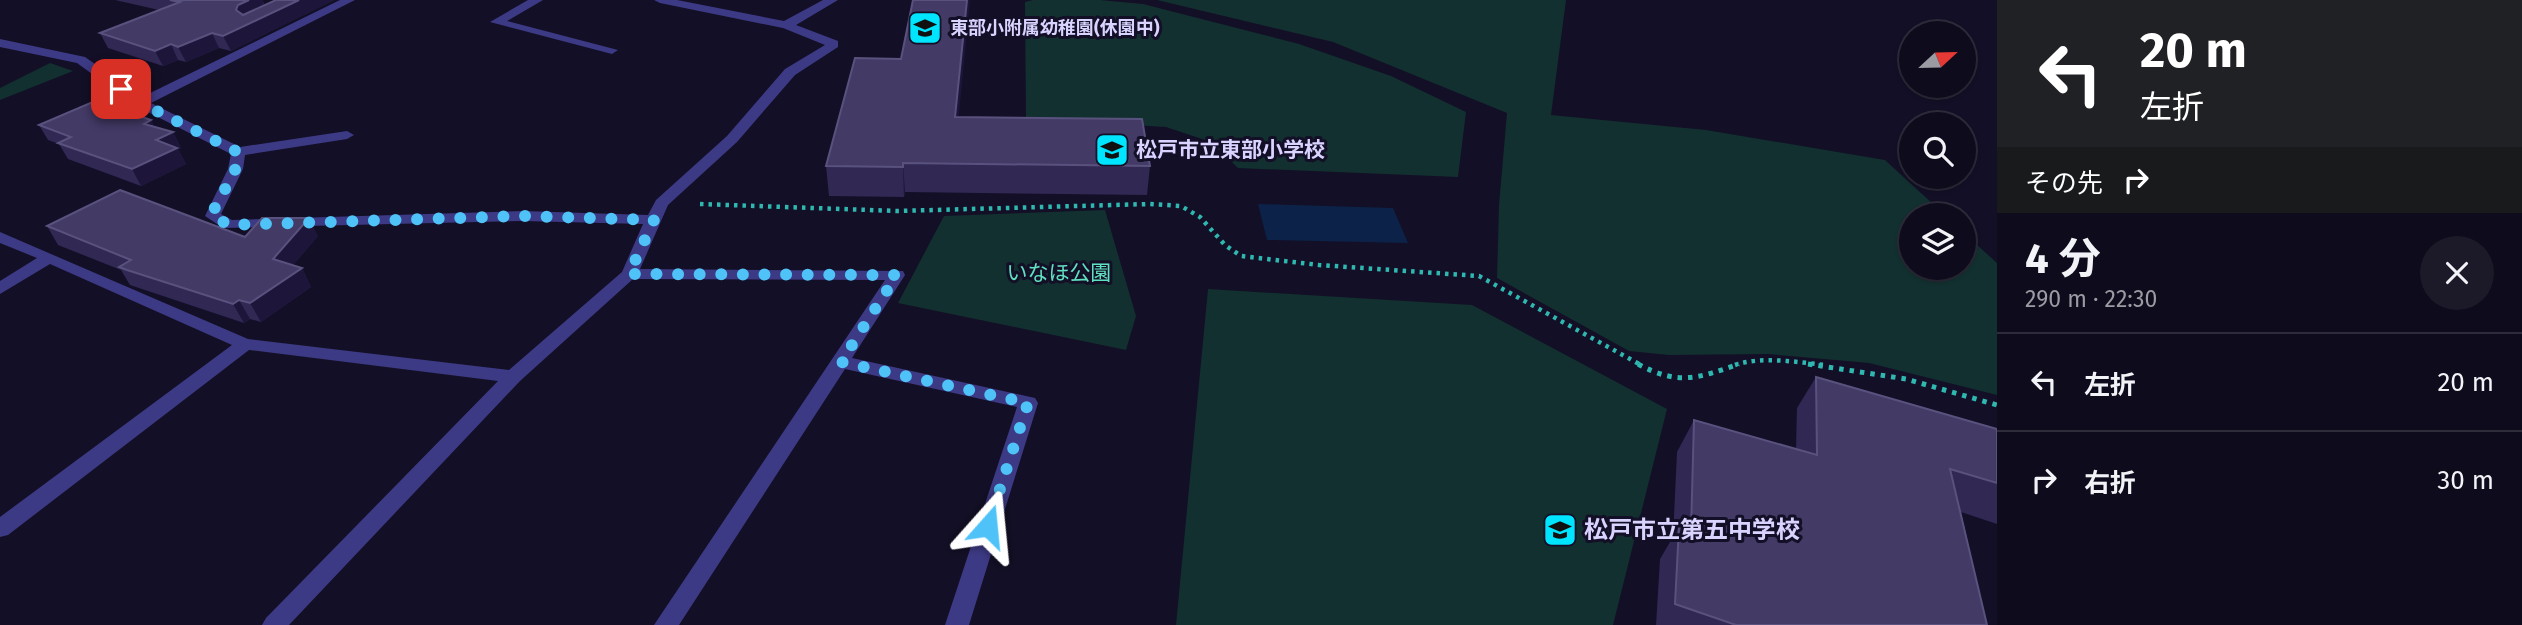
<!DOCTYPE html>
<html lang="ja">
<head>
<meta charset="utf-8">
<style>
  body { margin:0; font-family:"Fira Sans","Noto Sans JP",sans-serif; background:#1c1929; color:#f1f3f6; height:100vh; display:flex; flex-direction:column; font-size:26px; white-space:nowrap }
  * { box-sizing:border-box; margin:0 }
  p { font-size:23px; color:#9b9ba3 }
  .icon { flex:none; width:38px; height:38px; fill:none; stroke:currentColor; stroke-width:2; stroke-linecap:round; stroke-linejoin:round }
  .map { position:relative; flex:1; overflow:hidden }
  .sheet { display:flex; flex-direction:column; background:#0e0b1c; width:525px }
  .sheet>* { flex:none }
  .top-card { background:#202124; color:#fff; overflow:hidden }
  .needle { width:46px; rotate:68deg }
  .fabs { position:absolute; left:1899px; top:21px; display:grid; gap:14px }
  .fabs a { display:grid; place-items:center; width:77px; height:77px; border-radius:50%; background:#0e0b1c; box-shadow:0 2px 5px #0004,0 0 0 2px #2e2b3b; font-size:35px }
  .pin { position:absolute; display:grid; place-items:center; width:60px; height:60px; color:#fff; margin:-30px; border-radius:14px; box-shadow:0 4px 10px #0006 }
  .me { position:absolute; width:77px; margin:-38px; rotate:18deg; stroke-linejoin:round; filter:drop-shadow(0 0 5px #0008) }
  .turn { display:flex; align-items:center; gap:24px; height:147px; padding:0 28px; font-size:32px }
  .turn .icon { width:91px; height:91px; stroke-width:2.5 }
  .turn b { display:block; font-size:49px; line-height:60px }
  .then { display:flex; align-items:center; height:66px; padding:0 28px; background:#0003; gap:14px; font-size:26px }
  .round { display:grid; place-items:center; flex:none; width:74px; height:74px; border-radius:37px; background:#1c1929 }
  .head { display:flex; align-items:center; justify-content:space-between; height:119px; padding:0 28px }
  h1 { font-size:42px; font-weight:700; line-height:52px }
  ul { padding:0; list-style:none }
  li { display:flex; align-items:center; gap:21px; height:98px; padding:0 28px; border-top:2px solid #2e2b3b }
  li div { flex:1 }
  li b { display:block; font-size:26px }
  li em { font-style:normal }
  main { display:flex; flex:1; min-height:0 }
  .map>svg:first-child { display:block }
  .green { fill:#12302f }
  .water { fill:#0c2248 }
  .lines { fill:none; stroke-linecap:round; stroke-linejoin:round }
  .path-far1 { stroke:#2fb8b0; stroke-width:4.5; stroke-dasharray:3.5 5; stroke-linecap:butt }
  .path { stroke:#2fb8b0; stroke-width:5; stroke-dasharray:4.5 6; stroke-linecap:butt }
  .minor { fill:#3d3a85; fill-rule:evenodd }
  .wall { fill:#312854 }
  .shaded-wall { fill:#1d163a }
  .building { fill:#433a66; stroke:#5a527e; stroke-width:2 }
  .route { stroke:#4fc3f7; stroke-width:12; stroke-dasharray:0 21.6 }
  .labels { text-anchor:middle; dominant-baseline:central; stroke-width:6; stroke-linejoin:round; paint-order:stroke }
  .far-poi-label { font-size:18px; font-weight:bold; fill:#d9d4ff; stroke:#130f26; text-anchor:start }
  .poi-label { font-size:21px; font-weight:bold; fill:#d9d4ff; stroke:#130f26; text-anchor:start }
  .park-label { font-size:21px; fill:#5fe0c0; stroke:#130f26 }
  .near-poi-label { font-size:24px; font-weight:bold; fill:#d9d4ff; stroke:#130f26; text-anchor:start }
</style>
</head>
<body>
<main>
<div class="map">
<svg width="1997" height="625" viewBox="0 0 1997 625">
  <rect width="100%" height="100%" fill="#130f26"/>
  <path class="green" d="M 1033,0 L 1100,0 L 1143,4 L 1299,44 L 1391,76 L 1466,112 L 1458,177 L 1238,168 L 1211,142 L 1166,127 L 1026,119 L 1025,2 Z
    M 1157,0 L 1566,0 L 1551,115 L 1706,130 L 1885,160 L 1945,215 L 1911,215 L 1911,268 L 1964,268 L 1964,233 L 1997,263 L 1997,395 L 1869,363 L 1768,354 L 1669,355 L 1629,351 L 1497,278 L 1499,205 L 1507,113 L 1333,42 Z
    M 50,63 L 73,71 L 0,100 L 0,88 Z
    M 1105,210 L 1136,316 L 1126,350 L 898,303 L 944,216 Z
    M 1208,289 L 1472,305 L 1667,409 L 1613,625 L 1176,625 Z"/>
  <path class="water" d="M 1258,204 L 1393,208 L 1408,243 L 1267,240 Z"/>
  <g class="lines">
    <path class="path-far1" d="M 700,204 L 898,211 L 1150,204 L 1181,206 L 1200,217 L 1225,245 L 1241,256 L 1319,265 L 1479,276 L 1641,365
      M 1735,365 C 1761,356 1797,362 1825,365"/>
    <path class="path" d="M 1638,364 C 1678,386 1699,378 1739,364
      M 1808,364 L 1906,379 L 1997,405"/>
    <path class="minor" d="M 340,0 L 355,0 L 151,103 L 240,147 L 347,131 L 354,135 L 347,139 L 245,155 L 243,169 L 221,214 L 232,220 L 523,211 L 648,215 L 656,200 L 727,136 L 785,69 L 825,45 L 783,28 L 660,3 L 654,0 L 677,0 L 784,21 L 823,0 L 838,0 L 796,25 L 838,41 L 838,47 L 795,75 L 737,142 L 668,205 L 640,269 L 903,271 L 905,275 L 852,358 L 1035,398 L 1038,403 L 969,625 L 945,625 L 1017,407 L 845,369 L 679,625 L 654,625 L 885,280 L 633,279 L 520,381 L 289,625 L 262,625 L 266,618 L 498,381 L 249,350 L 8,535 L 0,537 L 0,517 L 232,345 L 50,264 L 0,294 L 0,281 L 37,258 L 0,243 L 0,232 L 248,339 L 509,370 L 622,272 L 643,224 L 523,221 L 223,228 L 205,216 L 228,169 L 231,154 L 136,106 L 77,63 L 0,47 L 0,39 L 85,57 L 142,97 Z
      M 528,0 L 543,0 L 507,21 L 618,50 L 612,54 L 490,22 Z"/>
  </g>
  <path class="wall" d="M 115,0 L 262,0 L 265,5 L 275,0 L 274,0 L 334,0 L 231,51 L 219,48 L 186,62 L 178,60 L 163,66 L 108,48 L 100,33 L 159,10 Z
    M 959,117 L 1150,166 L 1147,195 L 905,192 L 904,197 L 829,196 L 826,166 Z
    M 151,120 L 154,127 L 173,132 L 181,148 L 178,149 L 186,164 L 141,186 L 68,159 L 59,144 L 48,140 L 39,125 Z
    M 47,226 L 245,237 L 318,236 L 293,265 L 302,268 L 311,287 L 261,322 L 250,319 L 244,323 L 130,285 L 121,270 L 58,245 Z
    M 1816,377 L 1997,429 L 1997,524 L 1961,512 L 1987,625 L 1656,625 L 1660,559 L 1673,537 L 1677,452 L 1694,420 L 1796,449 L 1797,408 Z"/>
  <path class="shaded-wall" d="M 249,0 L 262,0 L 266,10 L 245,20 L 236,10 L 238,5 Z
    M 299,0 L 334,0 L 231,51 L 223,36 Z
    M 967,0 L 970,0 L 956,145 L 955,117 Z
    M 212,33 L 219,48 L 186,62 L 178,47 Z
    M 171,44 L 178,60 L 163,66 L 155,51 Z
    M 151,120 L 159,136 L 144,124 Z
    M 173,132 L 181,148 L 178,149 L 186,164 L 141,186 L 132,169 L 156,140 Z
    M 903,163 L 905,192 L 904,197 L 903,167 Z
    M 309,218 L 318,236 L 282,278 L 273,259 Z
    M 302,268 L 311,287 L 261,322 L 250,303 Z
    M 239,300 L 250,319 L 244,323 L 233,304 Z"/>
  <path class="building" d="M 170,0 L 249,0 L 238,5 L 236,10 L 243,15 L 276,0 L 299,0 L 223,36 L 212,33 L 178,47 L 171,44 L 155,51 L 100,33 L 180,2 Z
    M 913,0 L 967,0 L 955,117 L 1142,119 L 1150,166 L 903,163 L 903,167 L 826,166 L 855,58 L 901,59 Z
    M 95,101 L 151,120 L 144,124 L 173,132 L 156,140 L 177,148 L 132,169 L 58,143 L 71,137 L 39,125 Z
    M 120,190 L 245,237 L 262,218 L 309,218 L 273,259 L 302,268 L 250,303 L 239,300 L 233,304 L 127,270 L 119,267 L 131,260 L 47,226 Z
    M 1816,377 L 1997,429 L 1997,483 L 1950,469 L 1987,625 L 1736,625 L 1675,604 L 1679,527 L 1691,531 L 1694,420 L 1817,455 Z"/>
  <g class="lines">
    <path class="route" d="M 121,89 L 141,103 L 238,152 C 239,177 218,193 212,216 L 229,225 L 523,216 L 654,220 L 629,274 L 897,275 L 841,362 L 1028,403 L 988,526"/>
  </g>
  <defs>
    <symbol id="school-square" viewBox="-11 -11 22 22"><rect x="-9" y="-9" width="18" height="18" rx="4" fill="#00e5ff" stroke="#130f26"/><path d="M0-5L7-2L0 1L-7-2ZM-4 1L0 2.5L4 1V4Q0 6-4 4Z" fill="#111"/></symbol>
  </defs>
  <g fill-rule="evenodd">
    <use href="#school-square" x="906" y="9" width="38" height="38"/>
    <use href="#school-square" x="1093" y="131" width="38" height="38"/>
    <use href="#school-square" x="1541" y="511" width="38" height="38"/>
  </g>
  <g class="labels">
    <g class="far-poi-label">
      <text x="950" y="28">東部小附属幼稚園(休園中)</text>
    </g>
    <g class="poi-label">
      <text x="1136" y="150">松戸市立東部小学校</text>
    </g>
    <g class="park-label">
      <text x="1059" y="273">いなほ公園</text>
    </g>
    <g class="near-poi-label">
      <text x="1584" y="530">松戸市立第五中学校</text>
    </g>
  </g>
</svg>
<div class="fabs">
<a><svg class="needle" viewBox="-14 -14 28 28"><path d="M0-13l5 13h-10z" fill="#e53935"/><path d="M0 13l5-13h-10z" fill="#9b9ba3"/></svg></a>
<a><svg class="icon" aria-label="search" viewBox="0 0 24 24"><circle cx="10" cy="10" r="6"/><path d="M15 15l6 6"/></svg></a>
<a><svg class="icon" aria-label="layers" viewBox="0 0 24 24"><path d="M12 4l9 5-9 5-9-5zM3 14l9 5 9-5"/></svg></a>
</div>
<div class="pin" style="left:121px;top:89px;background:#d93025"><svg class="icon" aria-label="arrive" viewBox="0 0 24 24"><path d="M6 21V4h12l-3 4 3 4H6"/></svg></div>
<svg class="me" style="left:988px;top:526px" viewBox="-20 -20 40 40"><path d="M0-17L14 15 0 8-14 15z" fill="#4fc3f7" stroke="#fff" stroke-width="4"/></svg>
</div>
<section class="sheet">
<div class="top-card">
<div class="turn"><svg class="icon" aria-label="left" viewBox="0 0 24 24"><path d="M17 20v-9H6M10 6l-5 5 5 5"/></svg><div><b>20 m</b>左折</div></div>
<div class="then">その先<svg class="icon" aria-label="right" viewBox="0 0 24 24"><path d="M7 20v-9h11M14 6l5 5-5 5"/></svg></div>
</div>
<div class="head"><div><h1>4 分</h1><p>290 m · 22:30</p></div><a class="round"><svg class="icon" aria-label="close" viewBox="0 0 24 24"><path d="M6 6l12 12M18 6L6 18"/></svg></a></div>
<ul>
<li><svg class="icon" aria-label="left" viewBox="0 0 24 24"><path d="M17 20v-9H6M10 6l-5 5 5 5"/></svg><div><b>左折</b></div><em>20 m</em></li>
<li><svg class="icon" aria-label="right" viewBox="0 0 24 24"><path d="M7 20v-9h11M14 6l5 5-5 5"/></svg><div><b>右折</b></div><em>30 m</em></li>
</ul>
</section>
</main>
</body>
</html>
